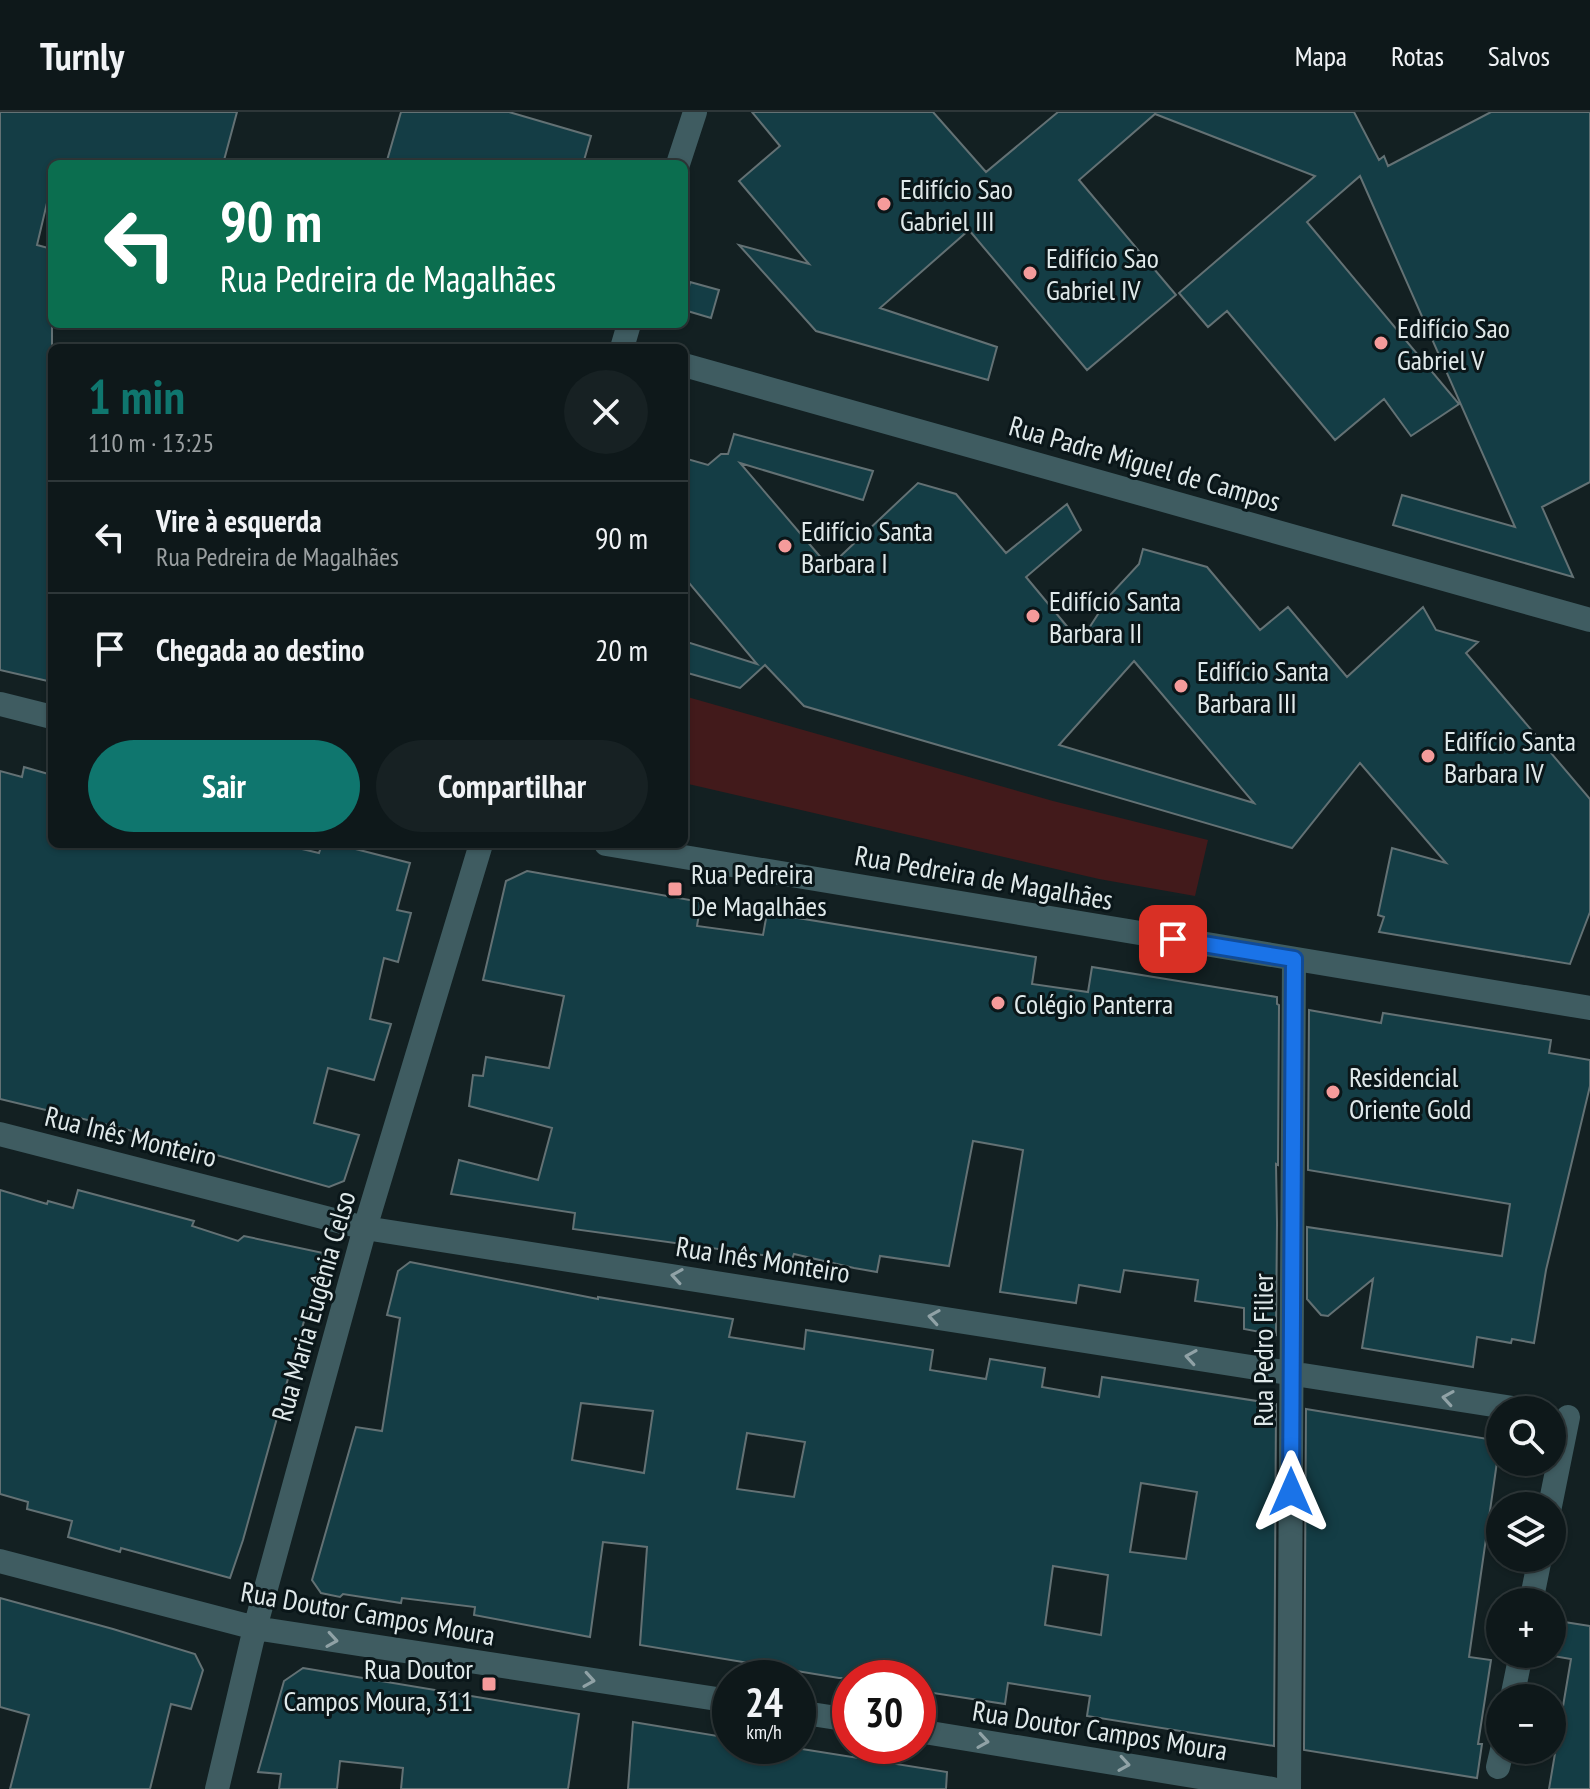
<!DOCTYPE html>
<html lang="pt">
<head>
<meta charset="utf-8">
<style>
  body { margin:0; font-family:"PT Sans Narrow",sans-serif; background:#172123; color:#f1f3f6; height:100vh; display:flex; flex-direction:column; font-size:30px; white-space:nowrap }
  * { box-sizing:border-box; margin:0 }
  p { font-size:26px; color:#9ba0a2 }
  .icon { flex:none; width:44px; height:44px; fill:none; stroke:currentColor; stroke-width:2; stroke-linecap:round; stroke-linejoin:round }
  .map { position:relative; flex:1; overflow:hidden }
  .panel { position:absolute; left:48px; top:232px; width:640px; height:504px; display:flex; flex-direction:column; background:#0e181a; border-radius:12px; box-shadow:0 2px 6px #0004,0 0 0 2px #2e3739 }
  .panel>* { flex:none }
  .top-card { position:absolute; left:48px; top:48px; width:640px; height:168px; border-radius:12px; box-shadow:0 2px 6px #0004,0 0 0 2px #2e3739; background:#0b6e4f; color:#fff; overflow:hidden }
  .tools { position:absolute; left:1486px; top:1284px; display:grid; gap:16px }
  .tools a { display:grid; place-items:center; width:80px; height:80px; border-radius:50%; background:#0e181a; box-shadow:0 2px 6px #0004,0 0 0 2px #2e3739; font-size:40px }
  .speed { position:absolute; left:712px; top:1548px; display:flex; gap:16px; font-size:40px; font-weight:700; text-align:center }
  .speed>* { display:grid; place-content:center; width:104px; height:104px; border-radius:50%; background:#0e181a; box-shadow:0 2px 6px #0004,0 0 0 2px #2e3739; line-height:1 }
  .speed small { font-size:20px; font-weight:400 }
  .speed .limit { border:12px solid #d22; background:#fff; color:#111 }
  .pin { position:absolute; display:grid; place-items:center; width:68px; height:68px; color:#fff; margin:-34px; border-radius:16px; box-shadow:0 4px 12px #0006 }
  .me { position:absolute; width:88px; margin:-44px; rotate:0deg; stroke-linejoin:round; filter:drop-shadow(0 0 6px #0008) }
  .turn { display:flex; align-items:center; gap:28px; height:168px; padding:0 40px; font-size:36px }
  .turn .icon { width:104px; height:104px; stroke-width:2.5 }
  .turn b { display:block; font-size:56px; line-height:68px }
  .round { display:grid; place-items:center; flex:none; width:84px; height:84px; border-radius:42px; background:#172123 }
  .summary { display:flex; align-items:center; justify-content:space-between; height:136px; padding:0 40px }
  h1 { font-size:48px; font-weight:700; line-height:60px; color:#0f766e }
  .cta { display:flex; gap:16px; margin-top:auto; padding:16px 40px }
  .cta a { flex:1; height:92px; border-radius:48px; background:#0f766e; color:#fff; font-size:32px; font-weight:700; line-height:92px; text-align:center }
  .cta a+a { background:#172123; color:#f1f3f6 }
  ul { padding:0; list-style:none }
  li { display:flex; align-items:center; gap:24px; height:112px; padding:0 40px; border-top:2px solid #2e3739 }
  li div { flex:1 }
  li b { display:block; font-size:30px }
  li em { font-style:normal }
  header { display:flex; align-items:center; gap:48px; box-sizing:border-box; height:112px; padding:0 40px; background:#0e181a; border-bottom:2px solid #2e3739 }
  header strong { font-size:38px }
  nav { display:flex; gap:44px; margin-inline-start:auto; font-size:28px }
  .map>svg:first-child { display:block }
  .green { fill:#421a1b }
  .building { fill:#143d45; stroke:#637174; stroke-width:2; fill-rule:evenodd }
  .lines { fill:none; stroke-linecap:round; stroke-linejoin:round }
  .minor { stroke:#3f5c61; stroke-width:24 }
  .oneway { stroke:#90a2a6 }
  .route-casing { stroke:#114b97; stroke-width:20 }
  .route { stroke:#1a73e8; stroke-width:14 }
  .poi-dot { fill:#f59b9b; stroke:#0a1619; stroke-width:3 }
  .labels { text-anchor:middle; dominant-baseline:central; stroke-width:6; stroke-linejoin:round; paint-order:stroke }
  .poi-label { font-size:28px; fill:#e0e9ea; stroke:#0a1619; text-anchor:start }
  .street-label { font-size:28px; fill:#e0e9ea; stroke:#0a1619 }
</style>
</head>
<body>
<header>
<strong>Turnly</strong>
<nav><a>Mapa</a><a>Rotas</a><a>Salvos</a></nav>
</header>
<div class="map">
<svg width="1590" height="1677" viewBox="0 0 1590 1677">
  <rect width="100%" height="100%" fill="#132022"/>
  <path class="green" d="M 684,584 L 1053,689 L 1208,728 L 1195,784 L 1099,767 L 684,671 Z"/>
  <path class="building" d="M 0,0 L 237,0 L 223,52 L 52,52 L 52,70 L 37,133 L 52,137 L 52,570 L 0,558 Z
    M 401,0 L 509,0 L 591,24 L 583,52 L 386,52 Z
    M 752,0 L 933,0 L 986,60 L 1058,0 L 1354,0 L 1379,48 L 1384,44 L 1388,54 L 1491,0 L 1590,0 L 1590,370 L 1542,395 L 1573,465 L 1393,413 L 1402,383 L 1515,415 L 1360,64 L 1307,110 L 1459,292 L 1411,324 L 1384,287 L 1335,328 L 1227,199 L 1208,215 L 1179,181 L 1315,64 L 1155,2 L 1079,68 L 1176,183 L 1087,258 L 969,118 L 880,196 L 997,235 L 988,268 L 816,219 L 739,133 L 809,152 L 739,69 L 780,34 Z
    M 690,170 L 719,178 L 711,206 L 684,198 Z
    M 734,322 L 873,359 L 863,388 L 740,351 L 829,455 L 918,371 L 956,382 L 1006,441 L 1067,392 L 1081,418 L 1026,465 L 1080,530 L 1111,482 L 1139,452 L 1143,437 L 1207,455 L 1260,518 L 1288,495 L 1347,565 L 1423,495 L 1436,518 L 1478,530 L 1466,541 L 1590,687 L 1590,800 L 1570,852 L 1379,820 L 1384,805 L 1378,803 L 1392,736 L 1446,751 L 1360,651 L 1292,736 L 804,594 L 765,553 L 740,576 L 684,560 L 684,529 L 757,552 L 684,465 L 684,346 L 708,353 L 721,342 L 728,342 ZM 1134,549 L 1254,691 L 1059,633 Z
    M 24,655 L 52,663 L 52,732 L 281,732 L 319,741 L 322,732 L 336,732 L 410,751 L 397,798 L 411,801 L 398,850 L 384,846 L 370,907 L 391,912 L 374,968 L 328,956 L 314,1011 L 359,1023 L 344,1069 L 329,1075 L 125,1017 L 0,987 L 0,659 L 22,665 Z
    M 527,759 L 701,790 L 697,814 L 763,823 L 767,801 L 1036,845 L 1032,872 L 1088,880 L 1092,855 L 1277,885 L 1277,892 L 1279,893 L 1278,1053 L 1276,1052 L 1277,1111 L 1276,1223 L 1244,1217 L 1244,1196 L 1195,1189 L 1198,1168 L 1124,1158 L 1120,1180 L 1079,1173 L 1076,1191 L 1000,1180 L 1023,1038 L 973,1029 L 949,1154 L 880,1144 L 877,1160 L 854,1156 L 794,1142 L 792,1147 L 573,1117 L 575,1101 L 451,1082 L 459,1048 L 538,1068 L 552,1016 L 469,994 L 473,963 L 483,964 L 486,945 L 549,956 L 564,884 L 483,868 L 506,769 Z
    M 1309,898 L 1381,911 L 1383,901 L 1551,928 L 1549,941 L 1590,948 L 1590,974 L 1546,1158 L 1534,1231 L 1512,1227 L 1511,1231 L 1477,1225 L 1473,1255 L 1362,1236 L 1373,1167 L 1328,1204 L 1321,1203 L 1307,1187 L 1307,1115 L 1502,1144 L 1510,1092 L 1308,1058 Z
    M 0,1078 L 47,1092 L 48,1089 L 73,1096 L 78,1078 L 194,1109 L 192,1114 L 238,1129 L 244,1124 L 323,1141 L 243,1428 L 230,1466 L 121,1436 L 120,1440 L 68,1425 L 72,1409 L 27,1397 L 28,1390 L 0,1382 Z
    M 410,1150 L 598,1187 L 598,1185 L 733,1207 L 729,1225 L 804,1237 L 806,1218 L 933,1238 L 930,1258 L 986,1267 L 990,1247 L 1045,1256 L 1042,1275 L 1099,1285 L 1102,1265 L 1276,1292 L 1274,1634 L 1087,1604 L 1090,1584 L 1008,1571 L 1005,1592 L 920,1579 L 922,1566 L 839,1566 L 640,1533 L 647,1435 L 603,1430 L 590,1525 L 474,1503 L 475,1495 L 402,1486 L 401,1491 L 343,1482 L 340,1485 L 321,1481 L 312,1468 L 356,1315 L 382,1319 L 400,1206 L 387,1203 L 398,1159 ZM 581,1291 L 653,1299 L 644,1361 L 572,1348 ZM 747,1321 L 805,1330 L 794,1385 L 737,1377 ZM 1141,1371 L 1197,1380 L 1186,1447 L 1130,1440 ZM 1053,1454 L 1108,1463 L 1101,1523 L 1045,1513 Z
    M 1306,1297 L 1500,1329 L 1469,1545 L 1491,1548 L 1478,1632 L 1482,1632 L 1477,1666 L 1304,1638 Z
    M 0,1486 L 113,1517 L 195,1542 L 203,1558 L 191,1597 L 171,1592 L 150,1677 L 10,1677 L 29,1603 L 0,1595 Z
    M 1558,1509 L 1590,1514 L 1590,1677 L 1549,1677 L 1571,1547 L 1553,1544 Z
    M 303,1556 L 579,1602 L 568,1677 L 401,1677 L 403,1656 L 340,1649 L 337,1677 L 279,1677 L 281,1662 L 258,1660 L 284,1569 Z
    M 633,1610 L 730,1626 L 730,1634 L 783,1634 L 947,1660 L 946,1677 L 628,1677 Z"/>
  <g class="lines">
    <path class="minor" d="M 678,52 L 695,0
      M 622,236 L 629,212
      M 684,253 L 1590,508
      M 0,592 L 52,605
      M 606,732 L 1590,896
      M 0,1022 L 365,1116 L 1525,1298
      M 1550,1394 L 1568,1305
      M 0,1449 L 255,1516 L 730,1589
      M 1531,1490 L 1540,1446
      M 1512,1586 L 1521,1542
      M 798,1600 L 850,1608
      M 918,1619 L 1273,1677
      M 1498,1655 L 1502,1638
      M 217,1677 L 255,1516 L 365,1116 L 481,732
      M 1289,1677 L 1294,847"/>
  </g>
  <defs><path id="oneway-chevron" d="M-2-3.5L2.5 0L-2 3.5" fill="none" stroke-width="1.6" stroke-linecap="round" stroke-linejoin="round" transform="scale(2)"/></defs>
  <g class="oneway">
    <use href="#oneway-chevron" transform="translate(677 1164) rotate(-171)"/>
    <use href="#oneway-chevron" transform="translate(934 1205) rotate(-171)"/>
    <use href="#oneway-chevron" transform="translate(1191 1245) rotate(-171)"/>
    <use href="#oneway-chevron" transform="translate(1448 1286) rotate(-171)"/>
    <use href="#oneway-chevron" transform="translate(332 1528) rotate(9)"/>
    <use href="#oneway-chevron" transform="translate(589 1568) rotate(9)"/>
    <use href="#oneway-chevron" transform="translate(983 1629) rotate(9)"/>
    <use href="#oneway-chevron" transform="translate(1124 1652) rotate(9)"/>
  </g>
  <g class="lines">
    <defs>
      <path id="route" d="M 1173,827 L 1294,847 L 1291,1380"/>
    </defs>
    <use href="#route" class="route-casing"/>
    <use href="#route" class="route"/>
  </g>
  <g class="poi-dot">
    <circle cx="884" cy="92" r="8"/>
    <circle cx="1030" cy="161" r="8"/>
    <circle cx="1381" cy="231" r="8"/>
    <circle cx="785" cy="434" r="8"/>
    <circle cx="1033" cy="504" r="8"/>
    <circle cx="1181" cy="574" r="8"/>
    <circle cx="1428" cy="644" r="8"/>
    <rect x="667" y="769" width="16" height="16" rx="4"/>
    <circle cx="998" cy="891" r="8"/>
    <circle cx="1333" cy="980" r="8"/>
    <rect x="481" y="1564" width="16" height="16" rx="4"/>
  </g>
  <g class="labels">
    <g class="poi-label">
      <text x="900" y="76">Edifício Sao<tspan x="900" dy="32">Gabriel III</tspan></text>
      <text x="1046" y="145">Edifício Sao<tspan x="1046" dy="32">Gabriel IV</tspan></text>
      <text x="1397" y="215">Edifício Sao<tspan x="1397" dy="32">Gabriel V</tspan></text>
      <text x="801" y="418">Edifício Santa<tspan x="801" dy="32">Barbara I</tspan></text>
      <text x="1049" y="488">Edifício Santa<tspan x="1049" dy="32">Barbara II</tspan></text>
      <text x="1197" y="558">Edifício Santa<tspan x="1197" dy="32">Barbara III</tspan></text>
      <text x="1444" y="628">Edifício Santa<tspan x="1444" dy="32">Barbara IV</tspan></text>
      <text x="691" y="761">Rua Pedreira<tspan x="691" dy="32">De Magalhães</tspan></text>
      <text x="1014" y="891">Colégio Panterra</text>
      <text x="1349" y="964">Residencial<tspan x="1349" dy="32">Oriente Gold</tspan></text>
      <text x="473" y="1556" text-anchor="end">Rua Doutor<tspan x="473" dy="32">Campos Moura, 311</tspan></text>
    </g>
    <g class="street-label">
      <text transform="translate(1145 351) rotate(16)">Rua Padre Miguel de Campos</text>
      <text transform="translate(984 765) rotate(10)">Rua Pedreira de Magalhães</text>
      <text transform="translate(131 1024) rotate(14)">Rua Inês Monteiro</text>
      <text transform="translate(763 1147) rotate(9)">Rua Inês Monteiro</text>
      <text transform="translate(313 1194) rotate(-74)">Rua Maria Eugênia Celso</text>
      <text transform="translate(1262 1238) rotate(-90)">Rua Pedro Filier</text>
      <text transform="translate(368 1501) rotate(10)">Rua Doutor Campos Moura</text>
      <text transform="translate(1100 1618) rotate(9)">Rua Doutor Campos Moura</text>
    </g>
  </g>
</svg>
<div class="tools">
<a><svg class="icon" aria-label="search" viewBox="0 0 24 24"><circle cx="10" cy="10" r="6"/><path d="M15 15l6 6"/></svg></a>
<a><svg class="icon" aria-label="layers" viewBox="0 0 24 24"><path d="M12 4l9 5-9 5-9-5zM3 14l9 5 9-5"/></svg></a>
<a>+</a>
<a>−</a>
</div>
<div class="speed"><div>24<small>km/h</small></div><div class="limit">30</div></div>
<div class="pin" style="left:1173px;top:827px;background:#d93025"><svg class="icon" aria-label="arrive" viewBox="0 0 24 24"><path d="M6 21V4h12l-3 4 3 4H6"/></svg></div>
<svg class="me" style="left:1291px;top:1380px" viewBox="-20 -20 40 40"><path d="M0-17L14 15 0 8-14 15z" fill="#1a73e8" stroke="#fff" stroke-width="4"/></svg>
<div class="top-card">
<div class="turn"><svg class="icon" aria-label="left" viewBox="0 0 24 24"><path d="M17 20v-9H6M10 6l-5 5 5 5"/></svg><div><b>90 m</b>Rua Pedreira de Magalhães</div></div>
</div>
<section class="panel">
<div class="summary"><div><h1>1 min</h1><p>110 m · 13:25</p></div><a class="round"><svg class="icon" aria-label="close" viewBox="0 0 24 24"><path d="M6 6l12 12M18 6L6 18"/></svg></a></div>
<ul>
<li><svg class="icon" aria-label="left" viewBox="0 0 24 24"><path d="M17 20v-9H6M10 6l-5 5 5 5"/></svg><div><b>Vire à esquerda</b><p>Rua Pedreira de Magalhães</p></div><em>90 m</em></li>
<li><svg class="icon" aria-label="arrive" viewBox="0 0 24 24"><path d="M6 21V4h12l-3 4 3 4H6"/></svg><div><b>Chegada ao destino</b></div><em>20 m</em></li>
</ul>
<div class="cta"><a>Sair</a><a>Compartilhar</a></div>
</section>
</div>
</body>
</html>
